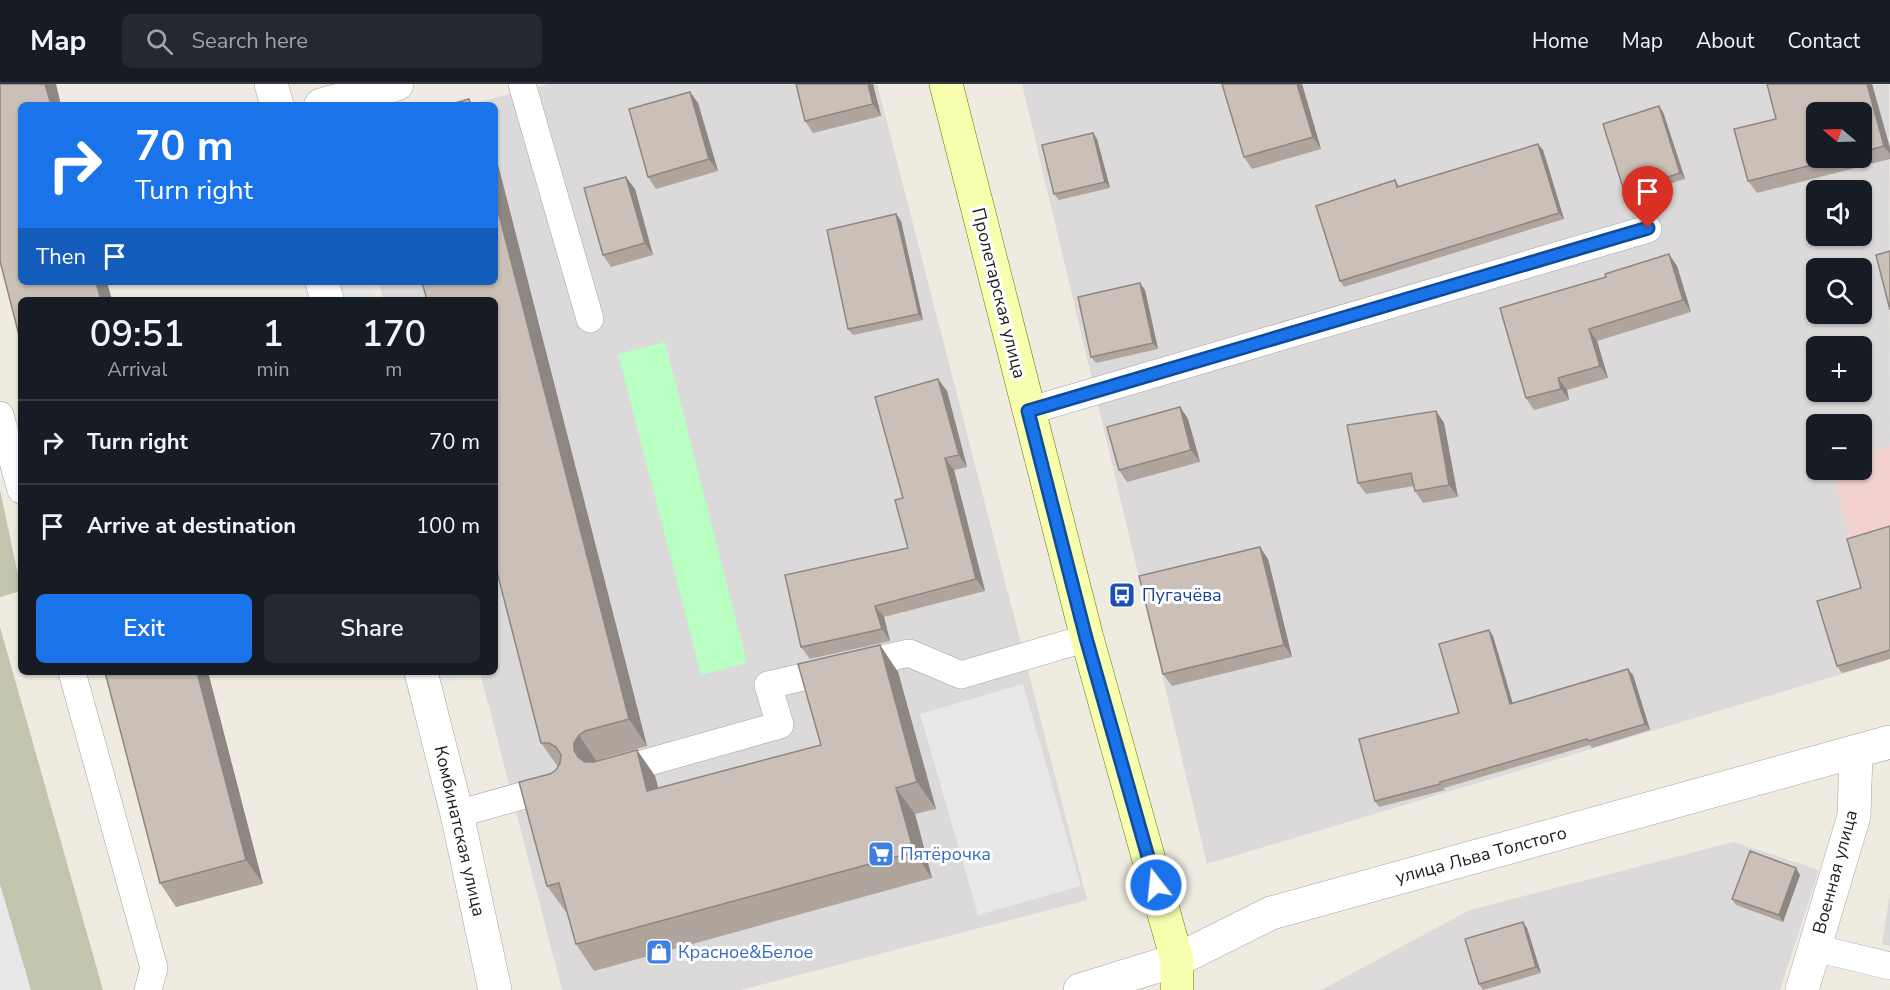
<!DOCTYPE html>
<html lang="en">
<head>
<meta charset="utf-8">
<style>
  body { margin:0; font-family:"Nunito Sans",sans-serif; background:#242831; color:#f1f3f6; height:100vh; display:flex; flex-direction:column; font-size:22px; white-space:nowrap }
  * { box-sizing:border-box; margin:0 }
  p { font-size:20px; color:#9ea1a6 }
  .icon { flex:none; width:33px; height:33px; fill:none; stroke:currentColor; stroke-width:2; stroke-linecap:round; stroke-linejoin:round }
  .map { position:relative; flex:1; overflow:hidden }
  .side { position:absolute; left:18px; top:213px; width:480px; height:378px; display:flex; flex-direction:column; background:#171b24; border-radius:9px; box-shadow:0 2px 4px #0004 }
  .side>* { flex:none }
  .hud { position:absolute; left:18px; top:18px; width:480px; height:183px; border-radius:9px; box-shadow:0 2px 4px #0004; background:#1a73e8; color:#fff; overflow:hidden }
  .needle { width:39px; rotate:289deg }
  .controls { position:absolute; left:1806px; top:18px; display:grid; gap:12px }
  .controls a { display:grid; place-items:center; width:66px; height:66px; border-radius:9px; background:#171b24; box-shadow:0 2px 4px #0004; font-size:30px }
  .pin { position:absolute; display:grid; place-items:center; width:51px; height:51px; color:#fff; margin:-62px -26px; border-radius:50% 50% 50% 0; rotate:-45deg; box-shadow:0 0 6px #0007 }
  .pin .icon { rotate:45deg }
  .me { position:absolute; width:66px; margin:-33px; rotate:344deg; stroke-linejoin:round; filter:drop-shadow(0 0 4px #0008) }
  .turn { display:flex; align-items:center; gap:21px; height:126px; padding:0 18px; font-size:27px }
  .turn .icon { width:78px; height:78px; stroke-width:2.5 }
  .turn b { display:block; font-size:42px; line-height:51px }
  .then { display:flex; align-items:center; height:57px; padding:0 18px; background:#0003; gap:12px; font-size:22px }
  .eta { display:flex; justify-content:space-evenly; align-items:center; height:102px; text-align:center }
  .eta b { font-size:36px; font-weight:600; line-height:42px }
  .button { display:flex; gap:12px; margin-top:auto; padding:12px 18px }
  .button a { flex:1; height:69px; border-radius:9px; background:#1a73e8; color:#fff; font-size:24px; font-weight:600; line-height:69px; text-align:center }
  .button a+a { background:#242831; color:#f1f3f6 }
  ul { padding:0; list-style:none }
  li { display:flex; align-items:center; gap:18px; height:84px; padding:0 18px; border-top:2px solid #363941 }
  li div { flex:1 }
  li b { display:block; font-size:22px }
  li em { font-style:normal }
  header { display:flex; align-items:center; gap:36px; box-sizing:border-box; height:84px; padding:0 30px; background:#171b24; border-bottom:2px solid #363941 }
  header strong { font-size:28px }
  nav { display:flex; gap:33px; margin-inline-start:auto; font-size:21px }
  .search { width:420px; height:54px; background:#242831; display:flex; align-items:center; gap:15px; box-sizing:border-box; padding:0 21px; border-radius:9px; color:#9ea1a6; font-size:22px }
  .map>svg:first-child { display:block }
  .residential { fill:#dbd9d9; fill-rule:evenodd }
  .commercial { fill:#f2d1ce }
  .construction { fill:#c3c4ac }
  .park { fill:#b8ffc1 }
  .parking { fill:#e8e8e8 }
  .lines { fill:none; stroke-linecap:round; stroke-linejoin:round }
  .lane-casing { stroke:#a3a3a3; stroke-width:28 }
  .street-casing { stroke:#a3a3a3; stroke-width:34 }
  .secondary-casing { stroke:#647700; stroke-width:34 }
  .lane { stroke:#fff; stroke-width:27 }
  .street { stroke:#fff; stroke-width:33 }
  .secondary { stroke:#f7ffaf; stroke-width:33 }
  .wall { fill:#afa59d; fill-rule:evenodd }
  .shaded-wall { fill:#8e8680 }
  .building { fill:#cbc0b7; stroke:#8e8680; stroke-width:1.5 }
  .route-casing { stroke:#114b97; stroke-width:15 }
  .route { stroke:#1a73e8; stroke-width:10 }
  .labels { text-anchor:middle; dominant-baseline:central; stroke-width:6; stroke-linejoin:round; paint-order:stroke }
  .street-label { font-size:18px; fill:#1c1c1c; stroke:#fff }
  .transit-label { font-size:18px; fill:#164399; stroke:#fff; text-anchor:start }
  .shop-label { font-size:18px; fill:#366cbe; stroke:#fff; text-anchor:start }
</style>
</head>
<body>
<header>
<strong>Map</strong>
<div class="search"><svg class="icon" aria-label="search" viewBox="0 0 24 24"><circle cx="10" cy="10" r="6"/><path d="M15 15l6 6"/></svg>Search here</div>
<nav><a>Home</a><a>Map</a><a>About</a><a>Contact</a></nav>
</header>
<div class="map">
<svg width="1890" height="906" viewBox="0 0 1890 906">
  <rect width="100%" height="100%" fill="#efebe1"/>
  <path class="residential" d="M 550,0 L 877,0 L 1087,816 L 741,906 L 562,906 L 480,588 L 495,588 L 495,216 L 383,216 L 379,198 L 495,198 L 495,21 L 467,21 Z
    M 1022,0 L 1889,0 L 1890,362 L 1862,370 L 1862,340 L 1816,340 L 1816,386 L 1831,386 L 1885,577 L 1207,780 ZM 1816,28 L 1862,28 L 1862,74 L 1816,74 ZM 1816,106 L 1862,106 L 1862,152 L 1816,152 ZM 1816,184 L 1862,184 L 1862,230 L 1816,230 ZM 1816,262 L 1862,262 L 1862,308 L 1816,308 Z
    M 1734,758 L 1819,786 L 1780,906 L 1321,906 L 1470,826 Z
    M 1890,809 L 1890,862 L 1882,860 Z"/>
  <path class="commercial" d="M 1890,362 L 1890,575 L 1885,577 L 1831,386 L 1862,386 L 1862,370 Z"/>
  <path class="construction" d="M 0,406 L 21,505 L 21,507 L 0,513 Z
    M 0,543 L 103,906 L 0,906 Z"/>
  <path class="park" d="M 665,258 L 747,579 L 701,591 L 618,270 Z"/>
  <path class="parking" d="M 331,198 L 371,198 L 376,216 L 336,216 Z
    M 436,588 L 465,588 L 441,606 Z
    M 1023,600 L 1081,802 L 978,831 L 920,630 Z
    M 0,800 L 31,906 L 0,906 Z"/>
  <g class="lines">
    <defs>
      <path id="lane" d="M 522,0 L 590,235
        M 1028,327 L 1648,145
        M 0,331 L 21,406
        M 72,588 L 154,884 L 148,906
        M 610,689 L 780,641 L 768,601 L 909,569 L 961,591 L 1087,554
        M 457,730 L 557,702
        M 1815,864 L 1890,882"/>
      <path id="street" d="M 271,0 L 277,21
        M 321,21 L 397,0
        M 322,198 L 327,216
        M 421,588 L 457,730 L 495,906
        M 1080,906 L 1177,876 L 1271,829 L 1890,658
        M 1802,906 L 1854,732 L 1856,669"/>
      <path id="secondary" d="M 946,0 L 1087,554 L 1177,876 L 1177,906"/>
    </defs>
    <use href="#lane" class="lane-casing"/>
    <use href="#street" class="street-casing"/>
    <use href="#secondary" class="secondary-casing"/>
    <use href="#lane" class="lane"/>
    <use href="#street" class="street"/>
    <use href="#secondary" class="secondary"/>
  </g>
  <path class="wall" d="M 796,0 L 873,0 L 881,32 L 813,49 L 805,37 Z
    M 1302,0 L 1321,65 L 1252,85 L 1244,73 Z
    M 1872,0 L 1890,64 L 1890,75 L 1757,109 L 1748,97 L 1776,35 ZM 1862,28 L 1862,74 L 1816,74 Z
    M 690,8 L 698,19 L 718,87 L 656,105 L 648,93 Z
    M 1663,28 L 1685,95 L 1628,113 L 1624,107 Z
    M 1097,55 L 1110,104 L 1059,116 L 1054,110 Z
    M 1543,66 L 1564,135 L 1344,203 L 1340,197 L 1395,96 L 1399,102 Z
    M 495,69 L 647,662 L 604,674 L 600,676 L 637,666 L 655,692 L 658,704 L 821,661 L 880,561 L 898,588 L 936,725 L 915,730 L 932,794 L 594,887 L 576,860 L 567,828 L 566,828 L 547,802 L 550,690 L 556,686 L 558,683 L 541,659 L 495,198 Z
    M 635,105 L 653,171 L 611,183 L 603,171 Z
    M 896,130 L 901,137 L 923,236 L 853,251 L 848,245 Z
    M 1677,182 L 1691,228 L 1597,257 L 1608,294 L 1567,306 L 1569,316 L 1534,326 L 1526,314 L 1500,224 Z
    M 1145,206 L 1158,265 L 1096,279 L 1091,273 Z
    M 938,295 L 947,307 L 967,383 L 954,386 L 985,507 L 884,533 L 890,557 L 810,575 L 801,563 L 908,464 L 903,414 Z
    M 1180,323 L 1188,335 L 1200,378 L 1127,398 L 1119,386 Z
    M 1436,327 L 1444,339 L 1458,413 L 1423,419 L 1415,407 L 1414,402 L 1366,410 L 1358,399 Z
    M 1890,442 L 1890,575 L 1842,589 L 1837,582 L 1861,504 Z
    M 1268,475 L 1292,573 L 1172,602 L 1163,590 Z
    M 1489,546 L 1493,552 L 1513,620 L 1633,591 L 1650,646 L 1592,664 L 1590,661 L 1444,704 L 1445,706 L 1379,723 L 1375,717 L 1459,629 Z
    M 105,588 L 208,588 L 263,800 L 176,823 L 160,799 Z
    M 1800,791 L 1783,838 L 1736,821 L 1732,815 Z
    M 1527,844 L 1541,889 L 1483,906 L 1479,900 Z"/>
  <path class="shaded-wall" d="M 45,0 L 56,0 L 61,21 L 51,21 Z
    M 868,0 L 873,0 L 881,32 L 873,20 Z
    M 1297,0 L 1302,0 L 1321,65 L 1313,53 Z
    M 1867,0 L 1872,0 L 1890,64 L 1890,70 L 1884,62 Z
    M 690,8 L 698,19 L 718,87 L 709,75 Z
    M 1659,22 L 1663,28 L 1685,95 L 1680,89 Z
    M 1093,49 L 1097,55 L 1110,104 L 1105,98 Z
    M 1538,60 L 1543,66 L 1564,135 L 1559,129 Z
    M 495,69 L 647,662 L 629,635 L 495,115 Z
    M 626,93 L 635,105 L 653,171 L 645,159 Z
    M 896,130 L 901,137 L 923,236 L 919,230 Z
    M 1669,170 L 1677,182 L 1691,228 L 1683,216 Z
    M 96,198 L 107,198 L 112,216 L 101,216 Z
    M 1140,199 L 1145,206 L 1158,265 L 1153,259 Z
    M 1589,245 L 1597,257 L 1608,294 L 1600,282 Z
    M 1558,294 L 1567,306 L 1569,316 L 1561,305 Z
    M 938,295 L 947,307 L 967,383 L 959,371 Z
    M 1180,323 L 1188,335 L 1200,378 L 1191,366 Z
    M 1436,327 L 1444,339 L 1458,413 L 1449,401 Z
    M 945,374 L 954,386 L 985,507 L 976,495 Z
    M 1260,463 L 1268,475 L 1292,573 L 1284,561 Z
    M 875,522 L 884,533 L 890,557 L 882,545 Z
    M 1489,546 L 1493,552 L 1515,627 L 1510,620 Z
    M 880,561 L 898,588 L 936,725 L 917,698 Z
    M 1628,585 L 1633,591 L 1650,646 L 1645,640 Z
    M 197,588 L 208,588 L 263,800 L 246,776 Z
    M 579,651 L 597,678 L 593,693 L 578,673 L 574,666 L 574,659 Z
    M 637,666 L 655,692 L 666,733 L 647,707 Z
    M 896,704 L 915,730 L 932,794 L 914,768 Z
    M 1796,784 L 1800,791 L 1783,838 L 1779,831 Z
    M 1523,838 L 1527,844 L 1541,889 L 1536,883 Z"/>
  <path class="building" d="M 0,0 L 45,0 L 51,21 L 21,21 L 21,198 L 96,198 L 101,216 L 21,216 L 21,259 L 0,177 Z
    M 796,0 L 868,0 L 873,20 L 805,37 Z
    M 1222,0 L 1297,0 L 1313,53 L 1244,73 Z
    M 1767,0 L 1867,0 L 1884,62 L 1862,68 L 1862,28 L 1816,28 L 1816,74 L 1840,74 L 1748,97 L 1734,45 L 1776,35 Z
    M 690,8 L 709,75 L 648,93 L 629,25 Z
    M 469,15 L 471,21 L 448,21 Z
    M 1659,22 L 1680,89 L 1624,107 L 1603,40 Z
    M 1093,49 L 1105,98 L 1054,110 L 1042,61 Z
    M 1538,60 L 1559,129 L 1340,197 L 1316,122 L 1395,96 L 1397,103 Z
    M 626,93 L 645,159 L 603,171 L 584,104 Z
    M 495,115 L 629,635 L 585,647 L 579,651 L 574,659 L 574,666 L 578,673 L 585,678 L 594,678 L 637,666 L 647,707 L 821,661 L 798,580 L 880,561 L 917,698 L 896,704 L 914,768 L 576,860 L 559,799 L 547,802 L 519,698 L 550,690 L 556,686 L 560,679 L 561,671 L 556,663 L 549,659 L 541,659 L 495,480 L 495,216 L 427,216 L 422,198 L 495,198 Z
    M 896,130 L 919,230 L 848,245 L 827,146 Z
    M 1890,167 L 1890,226 L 1876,171 Z
    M 1669,170 L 1683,216 L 1589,245 L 1600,282 L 1558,294 L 1561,305 L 1526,314 L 1500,224 L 1606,193 L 1605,190 Z
    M 1140,199 L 1153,259 L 1091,273 L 1078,213 Z
    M 938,295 L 959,371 L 945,374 L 976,495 L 875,522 L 882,545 L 801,563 L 785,491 L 908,464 L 895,416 L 903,414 L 875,313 Z
    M 1180,323 L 1191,366 L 1119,386 L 1107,343 Z
    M 1436,327 L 1449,401 L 1415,407 L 1411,389 L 1358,399 L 1347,341 Z
    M 1890,442 L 1890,566 L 1837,582 L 1817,517 L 1861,504 L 1847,455 Z
    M 1260,463 L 1284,561 L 1163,590 L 1139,492 Z
    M 1489,546 L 1510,620 L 1628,585 L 1645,640 L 1588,657 L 1587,655 L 1440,698 L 1440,700 L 1375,717 L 1359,655 L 1459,629 L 1439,560 Z
    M 105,588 L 197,588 L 246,776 L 160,799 Z
    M 1750,767 L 1796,784 L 1779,831 L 1732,815 Z
    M 1523,838 L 1536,883 L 1479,900 L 1465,855 Z"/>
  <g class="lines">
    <defs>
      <path id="route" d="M 1156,801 L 1086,554 L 1028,327 L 1648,144"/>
    </defs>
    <use href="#route" class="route-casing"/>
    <use href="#route" class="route"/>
  </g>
  <defs>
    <symbol id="bus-square" viewBox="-11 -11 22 22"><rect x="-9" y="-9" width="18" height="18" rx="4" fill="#1a4fb4" stroke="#fff"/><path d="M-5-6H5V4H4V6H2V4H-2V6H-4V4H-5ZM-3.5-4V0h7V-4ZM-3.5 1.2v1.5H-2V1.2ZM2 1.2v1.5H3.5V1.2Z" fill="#fff"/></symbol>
    <symbol id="supermarket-square" viewBox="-11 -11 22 22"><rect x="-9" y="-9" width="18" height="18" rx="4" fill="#3f7fe0" stroke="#fff"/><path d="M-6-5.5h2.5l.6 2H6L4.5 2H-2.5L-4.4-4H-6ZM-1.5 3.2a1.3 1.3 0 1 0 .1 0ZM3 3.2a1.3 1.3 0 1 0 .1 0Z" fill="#fff"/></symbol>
    <symbol id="shop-square" viewBox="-11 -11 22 22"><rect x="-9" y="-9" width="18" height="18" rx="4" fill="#3f7fe0" stroke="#fff"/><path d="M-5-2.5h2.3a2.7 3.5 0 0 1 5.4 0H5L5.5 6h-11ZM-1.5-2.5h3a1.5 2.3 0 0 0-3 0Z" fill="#fff"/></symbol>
  </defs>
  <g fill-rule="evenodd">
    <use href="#bus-square" x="1107" y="496" width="30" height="30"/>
    <use href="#supermarket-square" x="866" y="755" width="30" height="30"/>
    <use href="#shop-square" x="644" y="853" width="30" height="30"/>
  </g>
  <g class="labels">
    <g class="street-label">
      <text transform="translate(999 209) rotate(76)">Пролетарская улица</text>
      <text transform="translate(460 747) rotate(77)">Комбинатская улица</text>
      <text transform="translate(1481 771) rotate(-15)">улица Льва Толстого</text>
      <text transform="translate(1835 788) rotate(-75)">Военная улица</text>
    </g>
    <g class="transit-label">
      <text x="1142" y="511">Пугачёва</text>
    </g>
    <g class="shop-label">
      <text x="900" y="770">Пятёрочка</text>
      <text x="678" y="868">Красное&amp;Белое</text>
    </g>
  </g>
</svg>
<div class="controls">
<a><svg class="needle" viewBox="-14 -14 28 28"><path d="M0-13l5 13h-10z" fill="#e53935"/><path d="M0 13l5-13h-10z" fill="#9ea1a6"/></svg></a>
<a><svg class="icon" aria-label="sound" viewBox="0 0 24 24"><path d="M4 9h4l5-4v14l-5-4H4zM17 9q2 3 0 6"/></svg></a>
<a><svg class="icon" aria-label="search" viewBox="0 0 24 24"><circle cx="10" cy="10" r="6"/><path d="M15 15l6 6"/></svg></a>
<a>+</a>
<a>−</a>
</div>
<div class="pin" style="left:1648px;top:144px;background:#d93025"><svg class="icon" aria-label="arrive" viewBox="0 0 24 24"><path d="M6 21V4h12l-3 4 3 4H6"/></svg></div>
<svg class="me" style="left:1156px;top:801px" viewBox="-20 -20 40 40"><circle r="17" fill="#1a73e8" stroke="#fff" stroke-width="3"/><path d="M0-11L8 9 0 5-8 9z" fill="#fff"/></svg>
<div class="hud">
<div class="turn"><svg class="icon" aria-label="right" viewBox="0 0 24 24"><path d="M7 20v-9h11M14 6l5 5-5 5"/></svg><div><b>70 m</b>Turn right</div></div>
<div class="then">Then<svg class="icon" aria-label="arrive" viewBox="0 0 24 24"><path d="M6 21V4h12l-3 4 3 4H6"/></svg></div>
</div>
<section class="side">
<div class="eta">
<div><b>09:51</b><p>Arrival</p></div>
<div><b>1</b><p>min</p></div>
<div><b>170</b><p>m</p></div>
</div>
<ul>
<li><svg class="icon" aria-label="right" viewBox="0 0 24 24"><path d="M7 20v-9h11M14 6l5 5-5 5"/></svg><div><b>Turn right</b></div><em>70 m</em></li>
<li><svg class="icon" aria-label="arrive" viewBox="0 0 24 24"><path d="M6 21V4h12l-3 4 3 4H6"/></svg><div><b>Arrive at destination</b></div><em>100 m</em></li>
</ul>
<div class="button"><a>Exit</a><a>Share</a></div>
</section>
</div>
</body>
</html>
